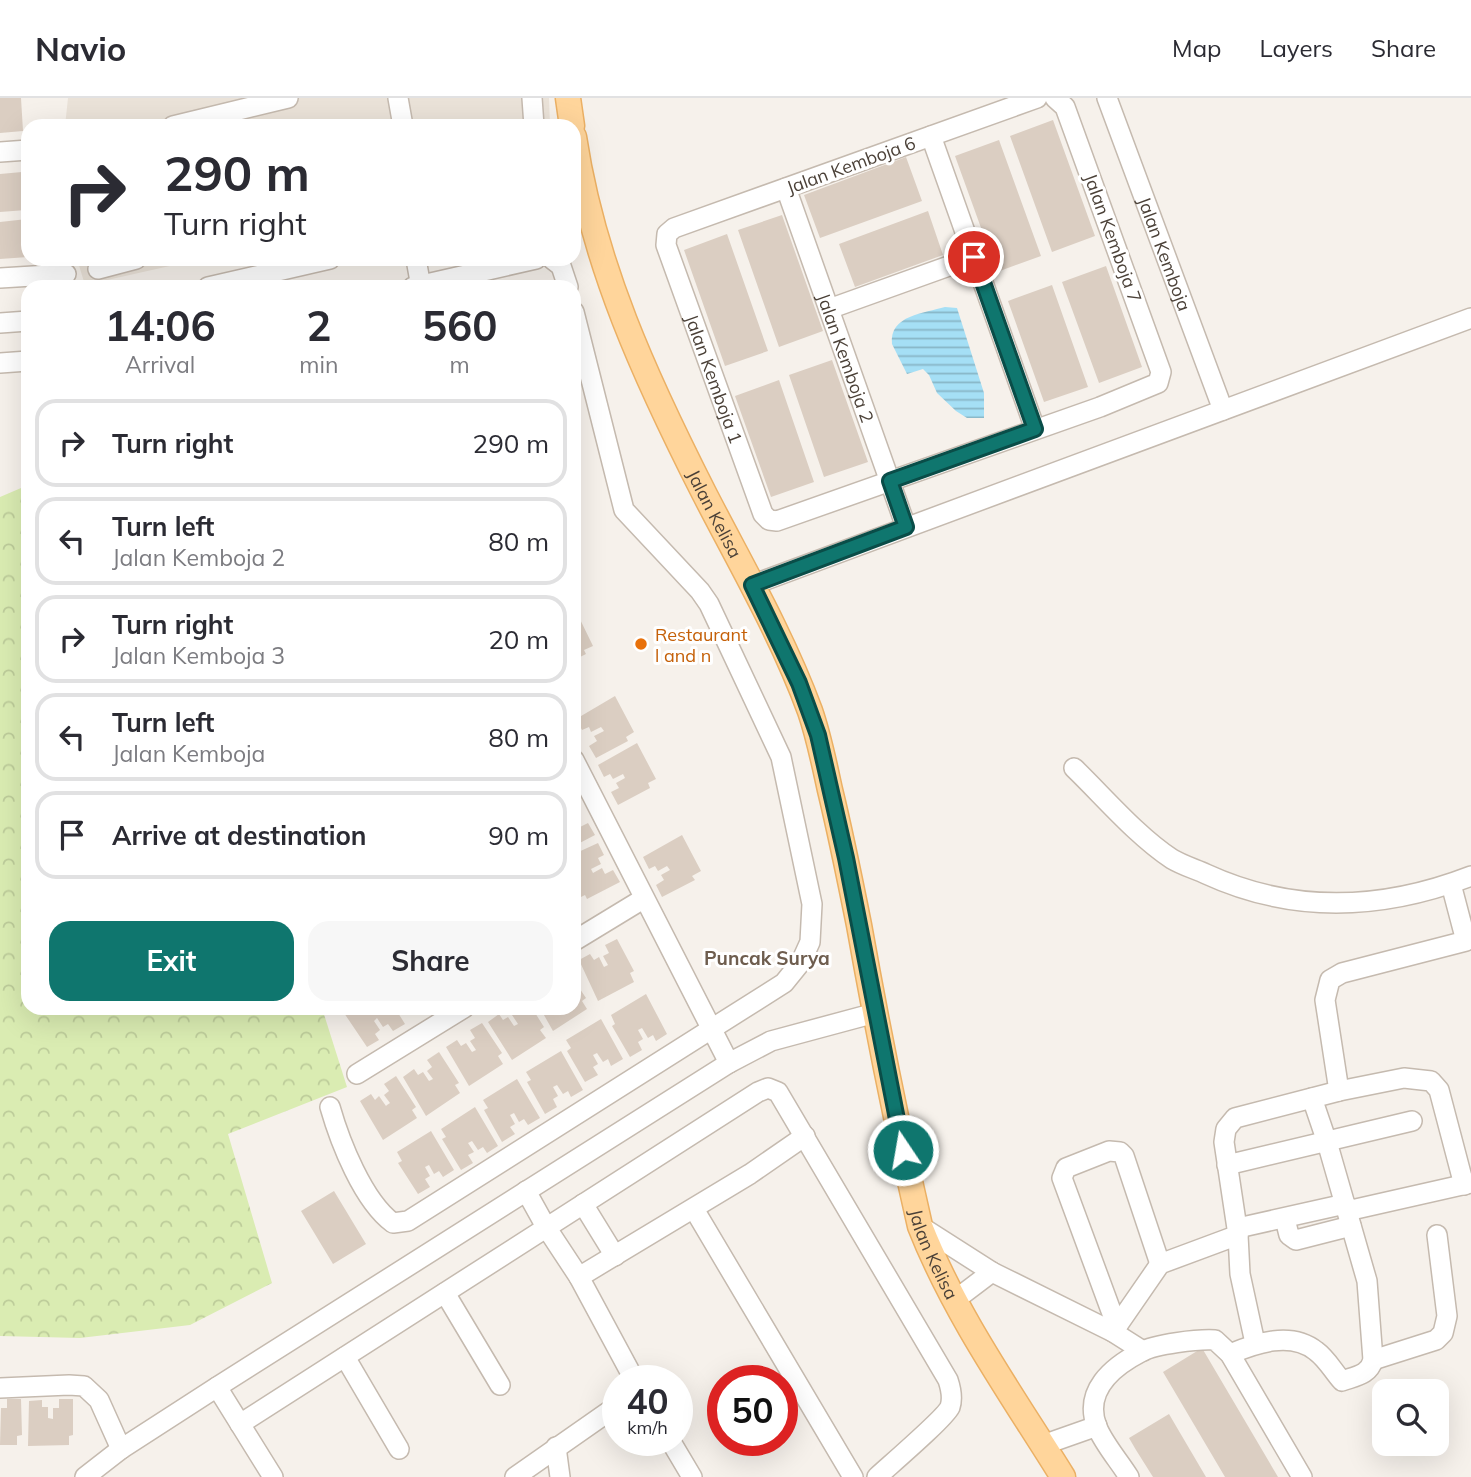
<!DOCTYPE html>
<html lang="en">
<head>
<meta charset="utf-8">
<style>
  body { margin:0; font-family:Mulish,sans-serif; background:#f7f7f7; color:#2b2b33; height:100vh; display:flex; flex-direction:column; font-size:26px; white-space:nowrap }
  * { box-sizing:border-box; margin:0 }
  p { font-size:23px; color:#7c7c81 }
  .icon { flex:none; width:38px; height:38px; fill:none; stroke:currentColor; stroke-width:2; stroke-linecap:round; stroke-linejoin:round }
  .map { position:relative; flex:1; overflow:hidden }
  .drawer { position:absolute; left:21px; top:182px; width:560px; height:735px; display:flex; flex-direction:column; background:#fff; border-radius:21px; box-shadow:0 7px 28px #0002 }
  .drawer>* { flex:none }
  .banner { position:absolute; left:21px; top:21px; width:560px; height:147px; border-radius:21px; box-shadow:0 7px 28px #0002; background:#fff; color:#2b2b33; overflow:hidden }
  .controls { position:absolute; left:1372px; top:1281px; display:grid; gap:14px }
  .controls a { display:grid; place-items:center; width:77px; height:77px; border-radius:14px; background:#fff; box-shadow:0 7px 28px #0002; font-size:35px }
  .speed { position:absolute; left:602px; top:1267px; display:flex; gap:14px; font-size:35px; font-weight:700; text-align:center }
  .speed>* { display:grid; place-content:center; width:91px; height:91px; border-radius:50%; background:#fff; box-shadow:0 7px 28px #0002; line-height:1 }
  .speed small { font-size:18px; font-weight:400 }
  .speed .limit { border:10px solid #d22; background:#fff; color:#111 }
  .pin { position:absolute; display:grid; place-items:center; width:60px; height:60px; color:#fff; margin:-30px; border:4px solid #fff; border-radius:50%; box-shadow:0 2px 7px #0007 }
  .me { position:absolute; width:77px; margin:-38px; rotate:348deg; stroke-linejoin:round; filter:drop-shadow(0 0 5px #0008) }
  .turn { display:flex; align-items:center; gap:24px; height:147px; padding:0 28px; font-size:32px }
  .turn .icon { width:91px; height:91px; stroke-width:2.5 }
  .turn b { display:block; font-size:49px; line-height:60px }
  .eta { display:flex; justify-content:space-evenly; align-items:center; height:119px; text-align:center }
  .eta b { font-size:42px; font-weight:700; line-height:49px }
  .button { display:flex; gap:14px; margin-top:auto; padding:14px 28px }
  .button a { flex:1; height:80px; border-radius:21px; background:#0f766e; color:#fff; font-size:28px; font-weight:700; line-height:80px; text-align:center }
  .button a+a { background:#f7f7f7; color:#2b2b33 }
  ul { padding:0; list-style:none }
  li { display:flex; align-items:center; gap:21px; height:88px; margin:0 14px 10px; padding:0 14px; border:4px solid #e1e1e2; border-radius:21px }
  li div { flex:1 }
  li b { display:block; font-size:26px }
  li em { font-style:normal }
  header { display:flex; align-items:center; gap:42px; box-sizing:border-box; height:98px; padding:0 35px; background:#fff; border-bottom:2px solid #e1e1e2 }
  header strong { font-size:33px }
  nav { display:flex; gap:38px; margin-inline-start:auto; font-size:24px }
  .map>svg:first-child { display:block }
  .residential { fill:#eae2d8 }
  .forest { fill:url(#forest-crowns) }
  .water { fill:url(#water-rules) }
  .building { fill:#dbcec2 }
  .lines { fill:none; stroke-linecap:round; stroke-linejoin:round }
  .minor-casing { stroke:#c5baaf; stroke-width:22 }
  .major-casing { stroke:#ebb064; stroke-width:27 }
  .minor { stroke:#fff; stroke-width:19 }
  .major { stroke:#ffd59b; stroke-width:24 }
  .route-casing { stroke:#0a4d48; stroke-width:18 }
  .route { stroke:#0f766e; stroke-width:12 }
  .food-dot { fill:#e8710a; stroke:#fff; stroke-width:2.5 }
  .labels { text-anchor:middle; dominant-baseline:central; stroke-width:6; stroke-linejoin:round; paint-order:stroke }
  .street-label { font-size:18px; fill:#4b4138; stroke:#fff }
  .food-label { font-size:18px; fill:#c56008; stroke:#fff; text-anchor:start }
  .neighbourhood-label { font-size:19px; font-weight:bold; fill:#6e5d4e; stroke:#fff }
</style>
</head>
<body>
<header>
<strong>Navio</strong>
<nav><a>Map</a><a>Layers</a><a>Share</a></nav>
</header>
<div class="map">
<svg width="1471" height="1379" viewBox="0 0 1471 1379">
  <defs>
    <pattern id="forest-crowns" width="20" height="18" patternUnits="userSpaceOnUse" patternTransform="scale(1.75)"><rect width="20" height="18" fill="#daecb2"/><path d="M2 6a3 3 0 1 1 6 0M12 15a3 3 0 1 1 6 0" fill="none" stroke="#bdcc9a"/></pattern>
    <pattern id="water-rules" width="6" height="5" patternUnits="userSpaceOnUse" patternTransform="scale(1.75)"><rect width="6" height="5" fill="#a5dff5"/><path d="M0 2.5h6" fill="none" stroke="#88b6c7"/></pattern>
  </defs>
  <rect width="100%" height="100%" fill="#f6f1eb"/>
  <path class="residential" d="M 68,0 L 549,0 L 550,28 L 65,28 Z
    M 77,161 L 201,161 L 85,187 Z"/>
  <path class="forest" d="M 28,387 L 28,910 L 322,910 L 347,989 L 228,1036 L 272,1185 L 190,1227 L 80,1240 L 0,1238 L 0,399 Z"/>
  <path class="water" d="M 945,209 L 957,210 L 984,295 L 984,320 L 967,320 L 956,313 L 937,295 L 929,277 L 923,271 L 907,276 L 892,246 C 889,217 925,215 945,209 Z"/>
  <path class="building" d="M 0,0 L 21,0 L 23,33 L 0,35 Z
    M 1053,22 L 1095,138 L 1052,154 L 1010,38 Z
    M 999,42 L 1041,158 L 997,174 L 955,58 Z
    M 906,59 L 922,103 L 820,140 L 804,97 Z
    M 22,74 L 26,112 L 0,114 L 0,76 Z
    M 928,113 L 943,157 L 855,189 L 839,146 Z
    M 782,117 L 823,233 L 779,249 L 738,132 Z
    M 27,121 L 28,159 L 0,161 L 0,124 Z
    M 727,136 L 768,253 L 725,268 L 684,152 Z
    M 1106,168 L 1142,269 L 1099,285 L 1062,184 Z
    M 1052,187 L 1088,289 L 1044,304 L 1008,203 Z
    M 832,262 L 868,364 L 824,379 L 789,277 Z
    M 779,282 L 814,384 L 771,399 L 735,298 Z
    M 574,509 L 593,548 L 584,552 L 586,556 L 574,562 Z
    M 615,598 L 634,634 L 626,639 L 628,643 L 596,660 L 589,648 L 597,643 L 594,638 L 604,633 L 601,629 L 591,634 L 589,629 L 582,632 L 576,621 Z
    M 637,645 L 656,681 L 648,685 L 650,690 L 618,707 L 611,694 L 619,690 L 616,685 L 625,680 L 623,676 L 613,681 L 610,676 L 604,679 L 598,667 Z
    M 577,724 L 580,729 L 588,725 L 595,737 L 574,748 L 574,726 Z
    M 682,737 L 701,773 L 692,778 L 695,782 L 662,799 L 656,787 L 664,782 L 661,777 L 670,772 L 667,768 L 658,773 L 655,768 L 649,771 L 643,759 Z
    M 598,745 L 604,757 L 598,760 L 601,766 L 591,771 L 593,775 L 602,770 L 605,776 L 613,772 L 620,784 L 587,801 L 585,797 L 577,801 L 574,796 L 574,756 Z
    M 617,841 L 634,873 L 630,875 L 634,884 L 598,903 L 579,862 L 590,856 L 594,862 L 599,859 L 604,869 L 608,867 L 603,858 L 609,855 L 605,847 Z
    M 574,882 L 586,900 L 582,903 L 587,911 L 553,933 L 540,910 L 574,910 Z
    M 646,896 L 667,936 L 656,943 L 653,937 L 648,940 L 642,930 L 638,932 L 643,941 L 638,944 L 642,952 L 630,959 L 612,928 L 615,926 L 611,917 Z
    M 344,910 L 395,910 L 405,926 L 393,933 L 388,926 L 383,929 L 377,920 L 374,923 L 380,932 L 375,936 L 379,942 L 367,949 L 342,912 Z
    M 515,910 L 532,910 L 544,929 L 540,932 L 546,940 L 512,962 L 488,924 L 499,916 L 503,922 L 508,919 L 514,928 L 518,926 L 512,917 L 517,914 Z
    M 601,921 L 623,961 L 611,968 L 608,961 L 603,964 L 597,955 L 593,957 L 598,966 L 593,969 L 598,977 L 585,984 L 567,953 L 571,950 L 566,942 Z
    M 482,925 L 502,955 L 498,958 L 503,966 L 469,988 L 446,949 L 457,942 L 461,948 L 466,945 L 472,954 L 476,952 L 470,943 L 475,940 L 470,932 Z
    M 561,953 L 583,992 L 571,999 L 568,993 L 563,996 L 557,987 L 553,989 L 558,998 L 553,1001 L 557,1009 L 545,1016 L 527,984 L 531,982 L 526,974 Z
    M 439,954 L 459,985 L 455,987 L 460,995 L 426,1018 L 403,979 L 414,971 L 418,977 L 423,974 L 429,983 L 433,981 L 427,973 L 432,969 L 427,962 Z
    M 396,978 L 416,1009 L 412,1012 L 417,1020 L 383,1042 L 360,1003 L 371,996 L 375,1002 L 379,998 L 386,1008 L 387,1007 L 390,1005 L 384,997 L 389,993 L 384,986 Z
    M 517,981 L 540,1020 L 528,1027 L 524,1021 L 519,1024 L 514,1015 L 510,1017 L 515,1026 L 510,1029 L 515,1036 L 502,1044 L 484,1012 L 488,1010 L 483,1002 Z
    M 475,1009 L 498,1048 L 487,1055 L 483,1049 L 478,1052 L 472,1043 L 468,1045 L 474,1054 L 468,1057 L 473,1065 L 461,1072 L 442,1041 L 446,1039 L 441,1031 Z
    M 431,1033 L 454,1072 L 443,1079 L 439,1073 L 434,1076 L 429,1067 L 425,1069 L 430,1078 L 425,1081 L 430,1089 L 418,1096 L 398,1065 L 402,1063 L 397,1054 Z
    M 334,1093 L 366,1146 L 333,1166 L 301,1113 Z
    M 1202,1250 L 1278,1379 L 1225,1379 L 1163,1274 Z
    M 7,1301 L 21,1301 L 22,1337 L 17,1338 L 17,1347 L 0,1347 L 1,1310 L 7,1310 Z
    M 59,1301 L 73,1301 L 73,1337 L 69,1338 L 69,1347 L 28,1348 L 29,1303 L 42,1302 L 42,1309 L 48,1309 L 48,1320 L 53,1321 L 53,1310 L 59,1310 Z
    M 1169,1316 L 1176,1328 L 1206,1379 L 1153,1379 L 1136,1352 L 1129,1340 Z"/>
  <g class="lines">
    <defs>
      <g id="minor">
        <path d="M 398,0 L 403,28"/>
        <path d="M 532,0 L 534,28"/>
        <path id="s1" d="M 1037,0 L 674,130 L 667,136 L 666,147 L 763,416 L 769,422 L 777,423 L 1100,309 L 1158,285 L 1161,274 L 1065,9 L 1055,0"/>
        <path id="s2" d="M 1107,0 L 1223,312"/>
        <path d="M 173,28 L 288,0"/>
        <path d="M 931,38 L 1035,331"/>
        <path d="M 0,54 L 28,52"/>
        <path id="s3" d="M 786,90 L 906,429"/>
        <path d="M 416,161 L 421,189"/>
        <path d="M 552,161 L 561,168 L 568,189"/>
        <path d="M 98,171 L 136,161"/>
        <path d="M 0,180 L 66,176"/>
        <path d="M 208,189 L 330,161"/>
        <path d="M 413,189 L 536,161"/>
        <path d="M 829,211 L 974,159"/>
        <path d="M 0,225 L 28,223"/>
        <path d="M 0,265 L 28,263"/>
        <path d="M 752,487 L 1471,220"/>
        <path d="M 574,662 L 729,965"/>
        <path d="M 1074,670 C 1104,699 1137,738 1172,761 C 1182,767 1195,771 1206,776 C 1293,816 1383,812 1471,778"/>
        <path d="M 574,843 L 643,801"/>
        <path d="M 357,976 L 464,910"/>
        <path d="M 1339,993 L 1325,902 L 1330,882 L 1342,875 L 1466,843 L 1451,786"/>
        <path d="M 330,1009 C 340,1044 363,1103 393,1125 L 408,1123 L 784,885 L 801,864 L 810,844 L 812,806 L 781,659 L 709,506 L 700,493 L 624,412 L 574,214"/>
        <path d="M 1227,1067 L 1412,1023"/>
        <path d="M 526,1093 L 546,1129 L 579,1179 L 635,1283"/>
        <path d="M 583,1106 L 615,1158"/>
        <path d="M 694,1111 L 853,1379"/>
        <path d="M 1347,1113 L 1471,1085"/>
        <path d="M 1285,1121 L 1289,1137 L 1296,1142 L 1351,1128"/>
        <path d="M 920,1128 L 992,1174 L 1113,1234 L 1143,1253"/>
        <path d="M 1238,1130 L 1345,1106"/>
        <path d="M 1238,1137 L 1240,1176 L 1255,1245"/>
        <path d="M 579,1179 L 750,1076 L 805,1038"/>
        <path d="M 445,1195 L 500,1287"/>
        <path d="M 955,1202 L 992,1174"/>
        <path d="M 1117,1229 L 1062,1080 L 1066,1070 L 1109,1053 L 1120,1054 L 1124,1058 L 1160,1166"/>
        <path d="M 1113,1234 L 1160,1166 L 1238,1137 L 1224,1044 L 1226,1031 L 1235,1020 L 1339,993 L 1404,980 L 1431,983 L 1439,992 L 1464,1087"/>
        <path d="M 1230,1256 C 1256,1245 1291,1233 1316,1253 C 1327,1261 1333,1273 1342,1283 C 1356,1278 1369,1277 1373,1262 L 1367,1183 L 1327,1044 L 1312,1000"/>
        <path d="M 345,1259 L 399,1351"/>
        <path d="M 1373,1262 L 1436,1242 L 1443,1235 L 1447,1218 L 1437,1137"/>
        <path d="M 217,1289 L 273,1379"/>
        <path d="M 0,1290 L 69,1287 L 84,1288 L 99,1302 L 121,1351"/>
        <path d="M 240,1326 L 758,994 L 768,990 L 778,994 L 948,1282 C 951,1291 953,1300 950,1309 C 945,1320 890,1367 877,1379"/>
        <path d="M 670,1342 L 692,1379"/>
        <path d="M 1043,1347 L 1097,1328"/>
        <path d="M 556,1349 L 560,1379"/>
        <path d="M 85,1379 L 121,1351 L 217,1289 L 729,965 L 771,943 L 875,915"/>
        <path d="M 515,1379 L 618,1307"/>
        <path d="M 1129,1379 C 1119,1363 1104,1346 1097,1329 C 1083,1293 1112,1269 1141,1254 C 1155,1246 1198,1241 1215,1242 L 1230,1256 L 1302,1379"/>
      </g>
      <g id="major">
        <path d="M 568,0 L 572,28"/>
        <path id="s4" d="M 574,39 C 593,166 646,281 704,395 C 741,467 782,537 810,613 C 819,639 824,665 830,692 C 841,737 850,782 859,827 C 877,928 897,1028 920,1128 C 955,1217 1012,1297 1063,1379"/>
      </g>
    </defs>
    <use href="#minor" class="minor-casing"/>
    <use href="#major" class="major-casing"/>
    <use href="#minor" class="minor"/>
    <use href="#major" class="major"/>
  </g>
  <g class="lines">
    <defs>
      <path id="route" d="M 903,1052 L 846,760 L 818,637 L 799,585 L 752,487 L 906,429 L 890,383 L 1035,331 L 974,159"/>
    </defs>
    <use href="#route" class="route-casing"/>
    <use href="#route" class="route"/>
  </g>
  <circle class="food-dot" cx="641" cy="546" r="7"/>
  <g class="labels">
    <g class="street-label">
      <text transform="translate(851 67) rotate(-20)">Jalan Kemboja 6</text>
      <text transform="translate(1113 140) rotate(70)">Jalan Kemboja 7</text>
      <text stroke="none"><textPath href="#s2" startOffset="166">Jalan Kemboja</textPath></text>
      <text stroke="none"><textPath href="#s3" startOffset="180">Jalan Kemboja 2</textPath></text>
      <text stroke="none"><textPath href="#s1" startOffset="548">Jalan Kemboja 1</textPath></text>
      <text stroke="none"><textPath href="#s4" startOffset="404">Jalan Kelisa</textPath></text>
      <text stroke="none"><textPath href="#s4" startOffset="1181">Jalan Kelisa</textPath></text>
    </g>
    <g class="food-label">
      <text x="655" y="536">Restaurant<tspan x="655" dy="21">l and n</tspan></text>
    </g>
    <g class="neighbourhood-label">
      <text x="767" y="860">Puncak Surya</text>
    </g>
  </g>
</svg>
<div class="controls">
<a><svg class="icon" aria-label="search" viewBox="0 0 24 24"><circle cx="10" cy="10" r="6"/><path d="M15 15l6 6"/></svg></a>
</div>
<div class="speed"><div>40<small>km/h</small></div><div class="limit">50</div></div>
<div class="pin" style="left:974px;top:159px;background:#d93025"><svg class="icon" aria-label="arrive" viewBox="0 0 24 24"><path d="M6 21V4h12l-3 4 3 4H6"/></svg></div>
<svg class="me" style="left:903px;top:1052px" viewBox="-20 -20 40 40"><circle r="17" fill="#0f766e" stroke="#fff" stroke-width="3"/><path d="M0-11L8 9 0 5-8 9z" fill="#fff"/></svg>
<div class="banner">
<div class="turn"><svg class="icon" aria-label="right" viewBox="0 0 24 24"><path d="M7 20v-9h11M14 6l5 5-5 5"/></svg><div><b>290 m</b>Turn right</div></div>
</div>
<section class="drawer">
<div class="eta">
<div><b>14:06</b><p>Arrival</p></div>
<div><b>2</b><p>min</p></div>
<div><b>560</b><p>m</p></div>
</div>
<ul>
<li><svg class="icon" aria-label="right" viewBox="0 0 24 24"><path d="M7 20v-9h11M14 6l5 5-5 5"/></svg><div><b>Turn right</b></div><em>290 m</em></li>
<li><svg class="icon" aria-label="left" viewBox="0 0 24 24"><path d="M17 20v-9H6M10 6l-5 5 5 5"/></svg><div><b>Turn left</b><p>Jalan Kemboja 2</p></div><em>80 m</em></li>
<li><svg class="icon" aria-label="right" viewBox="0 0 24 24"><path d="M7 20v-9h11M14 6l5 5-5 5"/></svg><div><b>Turn right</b><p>Jalan Kemboja 3</p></div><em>20 m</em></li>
<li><svg class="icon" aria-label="left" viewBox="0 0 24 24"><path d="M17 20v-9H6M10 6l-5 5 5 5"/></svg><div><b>Turn left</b><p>Jalan Kemboja</p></div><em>80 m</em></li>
<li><svg class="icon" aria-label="arrive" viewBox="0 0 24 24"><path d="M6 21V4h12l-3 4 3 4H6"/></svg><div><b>Arrive at destination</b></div><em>90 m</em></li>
</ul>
<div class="button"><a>Exit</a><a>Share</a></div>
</section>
</div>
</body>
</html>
